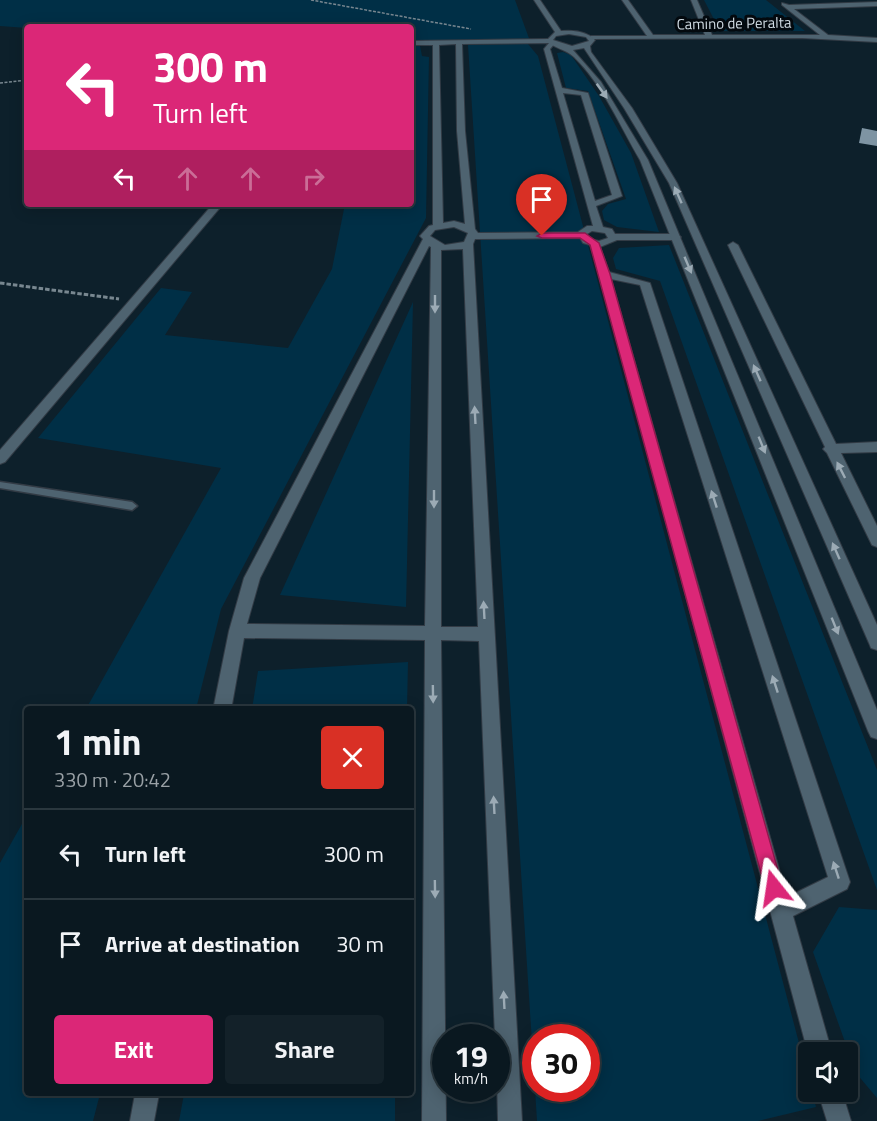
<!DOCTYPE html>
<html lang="en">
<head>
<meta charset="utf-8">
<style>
  body { margin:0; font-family:"Titillium Web",sans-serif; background:#132129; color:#f1f3f6; height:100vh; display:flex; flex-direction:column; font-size:22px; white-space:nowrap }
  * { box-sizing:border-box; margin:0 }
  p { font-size:20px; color:#99a0a5 }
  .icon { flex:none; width:33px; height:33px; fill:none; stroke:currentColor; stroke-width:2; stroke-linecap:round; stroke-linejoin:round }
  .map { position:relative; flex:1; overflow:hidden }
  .sheet { position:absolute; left:24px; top:706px; width:390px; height:390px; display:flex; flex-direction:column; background:#0a1820; border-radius:6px; box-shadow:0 3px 15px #0003,0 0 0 2px #2a373e }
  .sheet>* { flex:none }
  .guide { position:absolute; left:24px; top:24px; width:390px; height:183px; border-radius:6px; box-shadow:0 3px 15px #0003,0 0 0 2px #2a373e; background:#db2777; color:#fff; overflow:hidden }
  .controls { position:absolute; left:798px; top:1042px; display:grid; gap:12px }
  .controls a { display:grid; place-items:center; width:60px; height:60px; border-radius:6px; background:#0a1820; box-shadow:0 3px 15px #0003,0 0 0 2px #2a373e; font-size:30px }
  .speed { position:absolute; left:432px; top:1024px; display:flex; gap:12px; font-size:30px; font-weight:700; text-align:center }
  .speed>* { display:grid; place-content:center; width:78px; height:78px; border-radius:50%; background:#0a1820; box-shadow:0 3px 15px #0003,0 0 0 2px #2a373e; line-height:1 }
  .speed small { font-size:15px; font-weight:400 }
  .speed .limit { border:9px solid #d22; background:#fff; color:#111 }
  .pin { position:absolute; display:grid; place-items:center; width:51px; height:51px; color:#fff; margin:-62px -26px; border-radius:50% 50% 50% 0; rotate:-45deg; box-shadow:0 0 6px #0007 }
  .pin .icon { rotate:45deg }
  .me { position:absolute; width:66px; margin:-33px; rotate:345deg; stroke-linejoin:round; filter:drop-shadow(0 0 4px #0008) }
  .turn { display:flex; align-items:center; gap:21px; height:126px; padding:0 30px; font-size:27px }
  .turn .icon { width:78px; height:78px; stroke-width:2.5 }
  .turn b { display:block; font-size:42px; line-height:51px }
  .lanes { display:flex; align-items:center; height:57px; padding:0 30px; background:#0003; justify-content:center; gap:30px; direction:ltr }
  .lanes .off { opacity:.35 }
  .round { display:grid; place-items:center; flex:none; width:63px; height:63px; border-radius:6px; background:#132129 }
  .summary { display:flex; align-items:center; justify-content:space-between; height:102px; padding:0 30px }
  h1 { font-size:36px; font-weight:700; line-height:45px }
  .primary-button { display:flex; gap:12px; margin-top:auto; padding:12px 30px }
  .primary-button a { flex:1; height:69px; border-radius:6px; background:#db2777; color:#fff; font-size:24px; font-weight:700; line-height:69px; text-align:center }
  .primary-button a+a { background:#132129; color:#f1f3f6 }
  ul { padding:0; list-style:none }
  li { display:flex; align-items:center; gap:18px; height:90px; padding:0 30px; border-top:2px solid #2a373e }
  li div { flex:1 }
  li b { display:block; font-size:22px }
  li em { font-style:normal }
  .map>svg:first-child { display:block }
  .green { fill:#002f46; fill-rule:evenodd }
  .building { fill:#7e94a3 }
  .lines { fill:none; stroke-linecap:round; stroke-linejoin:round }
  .service-casing { stroke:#323b45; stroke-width:3 }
  .minor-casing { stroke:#323b45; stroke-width:2 }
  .tertiary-casing { stroke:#323b45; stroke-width:2 }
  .path-far1 { stroke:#788790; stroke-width:1.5; stroke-dasharray:3 1.5; stroke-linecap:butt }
  .path { stroke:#788790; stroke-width:3; stroke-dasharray:4.5 2; stroke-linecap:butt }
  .service { fill:#4e6370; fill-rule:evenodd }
  .minor { fill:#4e6370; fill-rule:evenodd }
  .tertiary { fill:#4e6370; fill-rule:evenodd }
  .oneway { fill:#9cabb5 }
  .route { fill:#db2777; stroke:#8e194d; stroke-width:1.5 }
  .labels { text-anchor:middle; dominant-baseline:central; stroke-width:6; stroke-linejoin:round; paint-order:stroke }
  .far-street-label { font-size:15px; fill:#d0dbe3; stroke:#03090e }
</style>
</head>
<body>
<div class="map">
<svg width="877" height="1121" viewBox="0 0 877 1121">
  <rect width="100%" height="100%" fill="#0d202b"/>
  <path class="green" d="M 0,0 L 515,0 L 530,41 L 411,43 L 411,27 L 27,28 L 0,26 Z
    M 704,0 L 766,0 L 805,31 L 720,31 Z
    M 528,44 L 538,56 L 808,1077 L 808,1092 L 812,1092 L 816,1107 L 758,1121 L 537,1121 L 468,45 ZM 536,1038 L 586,1038 L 586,1089 L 536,1089 Z
    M 411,45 L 420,46 L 422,56 L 429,57 L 426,218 L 221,609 L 196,709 L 86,709 L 221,468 L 38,438 L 161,288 L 192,292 L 165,335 L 288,348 L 332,269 L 345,204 L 411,204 Z
    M 563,52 L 571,55 L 599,96 L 631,153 L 659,232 L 617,227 L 604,220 L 602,211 L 608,204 L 626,199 L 588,91 L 566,88 L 557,53 Z
    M 669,245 L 877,770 L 877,890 L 660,281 L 616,269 L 613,258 L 619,248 Z
    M 413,302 L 406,607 L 280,595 Z
    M 408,662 L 407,709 L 252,709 L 258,671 Z
    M 27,815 L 27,1094 L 100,1094 L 93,1121 L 0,1121 L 0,863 Z
    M 839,907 L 877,910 L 877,1098 L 856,1073 L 813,952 Z
    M 184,1094 L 395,1094 L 395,1121 L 179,1121 Z"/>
  <path class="building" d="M 862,128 L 877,131 L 877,146 L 859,143 Z"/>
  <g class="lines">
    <defs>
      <path id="service" d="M 0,482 L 132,502 L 137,506 L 132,510 L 0,488 Z"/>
      <path id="minor" d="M 622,0 L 628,0 L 653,35 L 705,35 L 691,0 L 697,0 L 712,35 L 820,35 L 782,5 L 782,3 L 789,5 L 877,2 L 877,6 L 794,9 L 828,35 L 877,38 L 877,42 L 802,38 L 589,39 L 591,36 L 647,36 Z
        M 549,39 L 555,43 L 550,49 L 562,88 L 588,93 L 622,196 L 596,206 L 603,227 L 612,229 L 615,234 L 676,234 L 681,237 L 676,240 L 617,240 L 600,247 L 609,272 L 650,283 L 850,882 L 847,889 L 793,916 L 832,1053 L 808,1053 L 600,274 L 590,245 L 583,243 L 580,238 L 475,239 L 473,244 L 522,1121 L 498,1121 L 496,1038 L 495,1038 L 479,641 L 441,640 L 446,1121 L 422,1121 L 425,640 L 244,638 L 231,710 L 213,710 L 229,631 L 244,578 L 423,239 L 420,236 L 429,226 L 433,225 L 433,45 L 411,45 L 411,41 ZM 549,43 L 544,49 L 593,226 L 587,226 L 578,232 L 478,233 L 475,229 L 465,131 L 462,44 ZM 456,44 L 457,131 L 465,224 L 454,221 L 443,223 L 439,45 ZM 563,93 L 581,95 L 612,195 L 595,201 ZM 454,227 L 468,233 L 464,242 L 445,245 L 430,236 L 435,230 ZM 592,231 L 605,233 L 608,238 L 599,241 L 590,239 L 587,234 ZM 429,246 L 431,247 L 425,626 L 247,624 L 260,578 ZM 463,249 L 478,627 L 441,627 L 441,250 ZM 611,279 L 640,285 L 828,877 L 787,897 Z
        M 213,204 L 223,204 L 5,462 L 0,464 L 0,450 Z
        M 733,242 L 738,245 L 836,444 L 877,442 L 877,452 L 841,453 L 877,526 L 877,547 L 872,545 L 827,453 L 823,449 L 825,447 L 728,245 Z
        M 818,1092 L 842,1092 L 851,1121 L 827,1121 Z
        M 135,1094 L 159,1094 L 154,1121 L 130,1121 Z"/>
      <path id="tertiary" d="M 534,0 L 540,0 L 561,31 C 572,30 587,31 595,40 L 590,46 L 591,52 L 632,108 L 677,183 L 877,625 L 877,650 L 871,648 L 869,643 L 669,183 L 624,108 L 584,48 L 573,50 L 601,82 L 648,160 L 877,710 L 877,739 L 871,737 L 868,731 L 640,160 C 620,126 603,85 574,57 C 565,49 554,48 546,41 L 555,32 ZM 569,34 L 586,37 L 589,41 L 572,46 L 553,40 L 556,36 Z"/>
    </defs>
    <use href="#service" class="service-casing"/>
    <use href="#minor" class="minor-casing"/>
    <use href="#tertiary" class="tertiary-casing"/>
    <path class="path-far1" d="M 311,0 L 471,29
      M 0,83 L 27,80"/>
    <path class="path" d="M 0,283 L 119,299"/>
    <use href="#service" class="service"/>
    <use href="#minor" class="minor"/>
    <use href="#tertiary" class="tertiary"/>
  </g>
  <defs><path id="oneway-solid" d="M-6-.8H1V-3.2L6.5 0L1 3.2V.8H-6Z" transform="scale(1.5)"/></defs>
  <g class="oneway">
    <use href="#oneway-solid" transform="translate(602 91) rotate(54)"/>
    <use href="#oneway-solid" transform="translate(678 195) rotate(-114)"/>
    <use href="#oneway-solid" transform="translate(688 265) rotate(67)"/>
    <use href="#oneway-solid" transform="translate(435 304) rotate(90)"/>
    <use href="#oneway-solid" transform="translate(757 373) rotate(-114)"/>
    <use href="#oneway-solid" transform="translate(475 415) rotate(-93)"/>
    <use href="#oneway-solid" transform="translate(762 445) rotate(68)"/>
    <use href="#oneway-solid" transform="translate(841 470) rotate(-117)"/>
    <use href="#oneway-solid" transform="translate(434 499) rotate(90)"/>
    <use href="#oneway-solid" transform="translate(714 499) rotate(-108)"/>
    <use href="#oneway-solid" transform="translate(836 551) rotate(-114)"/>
    <use href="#oneway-solid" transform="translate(484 610) rotate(-93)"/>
    <use href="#oneway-solid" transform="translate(835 626) rotate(68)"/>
    <use href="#oneway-solid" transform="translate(775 684) rotate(-108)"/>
    <use href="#oneway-solid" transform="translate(433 694) rotate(89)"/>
    <use href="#oneway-solid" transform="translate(494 805) rotate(-93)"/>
    <use href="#oneway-solid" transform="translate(836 870) rotate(-108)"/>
    <use href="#oneway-solid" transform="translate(435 889) rotate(89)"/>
    <use href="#oneway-solid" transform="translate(504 1000) rotate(-93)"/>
  </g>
  <path class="route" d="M 585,233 L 599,243 L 610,274 L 783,888 L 781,894 L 774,897 L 767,894 L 765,888 L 590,245 L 580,238 L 542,238 L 537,236 L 542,233 Z"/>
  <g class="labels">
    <g class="far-street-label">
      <text transform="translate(734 23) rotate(-1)">Camino de Peralta</text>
    </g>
  </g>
</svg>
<div class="controls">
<a><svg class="icon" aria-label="sound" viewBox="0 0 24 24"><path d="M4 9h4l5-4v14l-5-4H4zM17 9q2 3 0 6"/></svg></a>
</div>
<div class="speed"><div>19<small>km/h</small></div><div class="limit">30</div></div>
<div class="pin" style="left:542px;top:236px;background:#d93025"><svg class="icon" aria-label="arrive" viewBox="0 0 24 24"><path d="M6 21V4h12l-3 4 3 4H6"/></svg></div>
<svg class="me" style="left:774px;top:888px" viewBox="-20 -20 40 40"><path d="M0-17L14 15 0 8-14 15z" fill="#db2777" stroke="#fff" stroke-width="4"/></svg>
<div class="guide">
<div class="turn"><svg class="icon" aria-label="left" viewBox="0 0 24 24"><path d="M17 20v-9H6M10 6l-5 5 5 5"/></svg><div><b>300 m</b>Turn left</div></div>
<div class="lanes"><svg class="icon" aria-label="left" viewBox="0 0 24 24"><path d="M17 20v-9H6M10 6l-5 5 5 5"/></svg><svg class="icon off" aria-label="ahead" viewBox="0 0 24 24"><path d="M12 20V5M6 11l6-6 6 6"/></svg><svg class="icon off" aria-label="ahead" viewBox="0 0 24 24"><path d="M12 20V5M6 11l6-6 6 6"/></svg><svg class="icon off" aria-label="right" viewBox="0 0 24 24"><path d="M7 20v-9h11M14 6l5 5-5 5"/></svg></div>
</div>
<section class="sheet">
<div class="summary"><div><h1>1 min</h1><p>330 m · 20:42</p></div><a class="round" style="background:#d93025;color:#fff"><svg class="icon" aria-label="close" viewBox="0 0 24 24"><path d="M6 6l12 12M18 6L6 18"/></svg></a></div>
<ul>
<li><svg class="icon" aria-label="left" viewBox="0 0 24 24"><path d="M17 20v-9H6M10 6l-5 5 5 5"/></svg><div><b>Turn left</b></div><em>300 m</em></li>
<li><svg class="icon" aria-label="arrive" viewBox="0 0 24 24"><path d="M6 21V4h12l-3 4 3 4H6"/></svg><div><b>Arrive at destination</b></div><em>30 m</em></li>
</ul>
<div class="primary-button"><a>Exit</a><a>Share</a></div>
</section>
</div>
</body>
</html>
